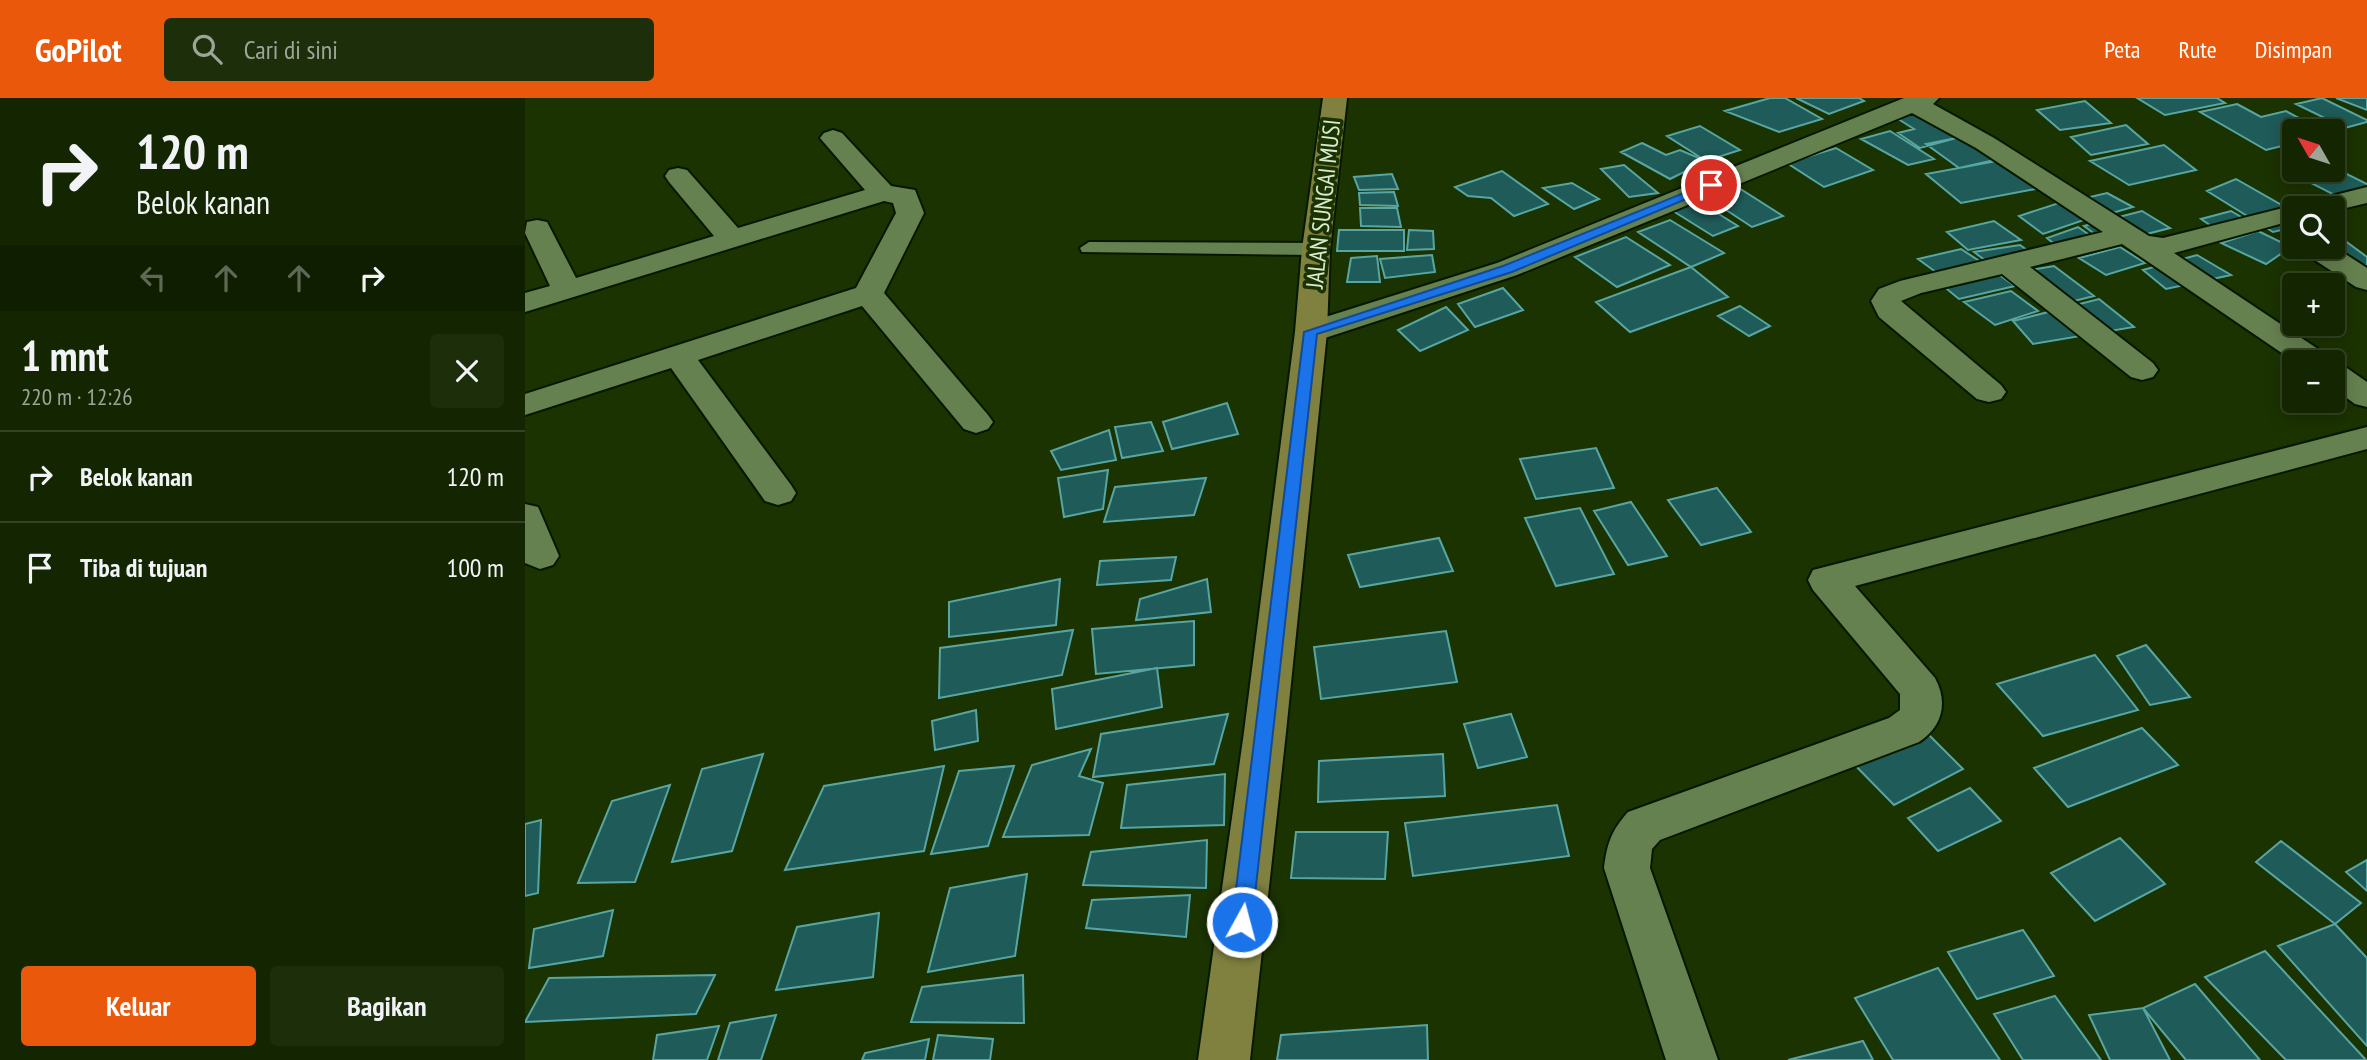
<!DOCTYPE html>
<html lang="id">
<head>
<meta charset="utf-8">
<style>
  body { margin:0; font-family:"PT Sans Narrow",sans-serif; background:#1d2e0b; color:#f1f3f6; height:100vh; display:flex; flex-direction:column; font-size:26px; white-space:nowrap }
  * { box-sizing:border-box; margin:0 }
  p { font-size:23px; color:#9da599 }
  .icon { flex:none; width:38px; height:38px; fill:none; stroke:currentColor; stroke-width:2; stroke-linecap:round; stroke-linejoin:round }
  .map { position:relative; flex:1; overflow:hidden }
  .side { display:flex; flex-direction:column; background:#142601; width:525px }
  .side>* { flex:none }
  .hud { background:#142601; color:#f1f3f6; overflow:hidden }
  .needle { width:46px; rotate:309deg }
  .fabs { position:absolute; left:1757px; top:21px; display:grid; gap:14px }
  .fabs a { display:grid; place-items:center; width:63px; height:63px; border-radius:7px; background:#142601; box-shadow:0 4px 18px #0003,0 0 0 2px #334323; font-size:35px }
  .pin { position:absolute; display:grid; place-items:center; width:60px; height:60px; color:#fff; margin:-30px; border:4px solid #fff; border-radius:50%; box-shadow:0 2px 7px #0007 }
  .me { position:absolute; width:77px; margin:-38px; rotate:7deg; stroke-linejoin:round; filter:drop-shadow(0 0 5px #0008) }
  .turn { display:flex; align-items:center; gap:24px; height:147px; padding:0 21px; font-size:32px }
  .turn .icon { width:91px; height:91px; stroke-width:2.5 }
  .turn b { display:block; font-size:49px; line-height:60px }
  .lanes { display:flex; align-items:center; height:66px; padding:0 21px; background:#0003; justify-content:center; gap:35px; direction:ltr }
  .lanes .off { opacity:.35 }
  .round { display:grid; place-items:center; flex:none; width:74px; height:74px; border-radius:7px; background:#1d2e0b }
  .headline { display:flex; align-items:center; justify-content:space-between; height:119px; padding:0 21px }
  h1 { font-size:42px; font-weight:700; line-height:52px }
  .button { display:flex; gap:14px; margin-top:auto; padding:14px 21px }
  .button a { flex:1; height:80px; border-radius:7px; background:#ea580c; color:#fff; font-size:28px; font-weight:700; line-height:80px; text-align:center }
  .button a+a { background:#1d2e0b; color:#f1f3f6 }
  ul { padding:0; list-style:none }
  li { display:flex; align-items:center; gap:21px; height:91px; padding:0 21px; border-top:2px solid #334323 }
  li div { flex:1 }
  li b { display:block; font-size:26px }
  li em { font-style:normal }
  header { display:flex; align-items:center; gap:42px; box-sizing:border-box; height:98px; padding:0 35px; background:#ea580c; color:#fff }
  header strong { font-size:33px }
  nav { display:flex; gap:38px; margin-inline-start:auto; font-size:24px }
  .search { width:490px; height:63px; background:#1d2e0b; display:flex; align-items:center; gap:18px; box-sizing:border-box; padding:0 24px; border-radius:7px; color:#9da599; font-size:26px }
  main { display:flex; flex:1; min-height:0 }
  .map>svg:first-child { display:block }
  .building { fill:#1e5b59; stroke:#58a6a3; stroke-width:2 }
  .lines { fill:none; stroke-linecap:round; stroke-linejoin:round }
  .lane-casing { stroke:#071800; stroke-width:4 }
  .street-casing { stroke:#071800; stroke-width:4 }
  .secondary-casing { stroke:#071800; stroke-width:4 }
  .lane { fill:#668150; fill-rule:evenodd }
  .street { fill:#668150; fill-rule:evenodd }
  .secondary { fill:#80803f; fill-rule:evenodd }
  .route { fill:#1a73e8; stroke:#114b97; stroke-width:2 }
  .labels { text-anchor:middle; dominant-baseline:central; stroke-width:7; stroke-linejoin:round; paint-order:stroke }
  .street-label { font-size:24px; fill:#daeacf; stroke:#1b3201 }
</style>
</head>
<body>
<header>
<strong>GoPilot</strong>
<div class="search"><svg class="icon" aria-label="search" viewBox="0 0 24 24"><circle cx="10" cy="10" r="6"/><path d="M15 15l6 6"/></svg>Cari di sini</div>
<nav><a>Peta</a><a>Rute</a><a>Disimpan</a></nav>
</header>
<main>
<section class="side">
<div class="hud">
<div class="turn"><svg class="icon" aria-label="right" viewBox="0 0 24 24"><path d="M7 20v-9h11M14 6l5 5-5 5"/></svg><div><b>120 m</b>Belok kanan</div></div>
<div class="lanes"><svg class="icon off" aria-label="left" viewBox="0 0 24 24"><path d="M17 20v-9H6M10 6l-5 5 5 5"/></svg><svg class="icon off" aria-label="ahead" viewBox="0 0 24 24"><path d="M12 20V5M6 11l6-6 6 6"/></svg><svg class="icon off" aria-label="ahead" viewBox="0 0 24 24"><path d="M12 20V5M6 11l6-6 6 6"/></svg><svg class="icon" aria-label="right" viewBox="0 0 24 24"><path d="M7 20v-9h11M14 6l5 5-5 5"/></svg></div>
</div>
<div class="headline"><div><h1>1 mnt</h1><p>220 m · 12:26</p></div><a class="round"><svg class="icon" aria-label="close" viewBox="0 0 24 24"><path d="M6 6l12 12M18 6L6 18"/></svg></a></div>
<ul>
<li><svg class="icon" aria-label="right" viewBox="0 0 24 24"><path d="M7 20v-9h11M14 6l5 5-5 5"/></svg><div><b>Belok kanan</b></div><em>120 m</em></li>
<li><svg class="icon" aria-label="arrive" viewBox="0 0 24 24"><path d="M6 21V4h12l-3 4 3 4H6"/></svg><div><b>Tiba di tujuan</b></div><em>100 m</em></li>
</ul>
<div class="button"><a>Keluar</a><a>Bagikan</a></div>
</section>
<div class="map">
<svg width="1842" height="962" viewBox="0 0 1842 962">
  <rect width="100%" height="100%" fill="#1b3201"/>
  <path class="building" d="M 1245,0 L 1260,0 L 1297,21 L 1254,34 L 1200,13 Z
    M 1271,0 L 1334,0 L 1339,3 L 1304,16 Z
    M 1612,0 L 1692,0 L 1700,5 L 1640,17 Z
    M 1797,0 L 1842,22 L 1842,24 L 1820,30 L 1771,6 Z
    M 1811,0 L 1842,0 L 1842,12 Z
    M 1560,3 L 1586,25 L 1535,32 L 1512,12 Z
    M 1712,6 L 1736,19 L 1761,13 L 1798,33 L 1769,33 L 1769,45 L 1741,52 L 1675,14 Z
    M 1412,8 L 1454,34 L 1395,50 L 1373,35 L 1389,31 L 1370,19 Z
    M 1601,27 L 1623,46 L 1566,57 L 1546,39 Z
    M 1175,28 L 1215,52 L 1181,63 L 1142,38 Z
    M 1365,33 L 1409,61 L 1383,67 L 1336,41 Z
    M 1441,38 L 1474,61 L 1434,70 L 1401,46 Z
    M 1117,45 L 1141,57 L 1155,52 L 1181,63 L 1145,81 L 1096,54 Z
    M 1639,47 L 1671,72 L 1604,87 L 1565,63 Z
    M 1311,50 L 1348,72 L 1299,89 L 1262,65 Z
    M 1499,58 L 1537,86 L 1436,105 L 1401,76 Z
    M 1099,67 L 1133,95 L 1104,99 L 1076,71 Z
    M 1769,68 L 1769,72 L 1808,72 L 1808,69 L 1842,86 L 1842,98 L 1825,105 L 1759,71 Z
    M 977,73 L 1023,106 L 989,118 L 966,100 L 943,98 L 930,89 Z
    M 867,76 L 873,91 L 834,92 L 829,79 Z
    M 1711,81 L 1769,114 L 1769,129 L 1748,134 L 1682,93 Z
    M 1047,85 L 1074,101 L 1049,111 L 1018,90 Z
    M 1214,90 L 1258,118 L 1227,129 L 1183,100 Z
    M 869,94 L 873,108 L 835,107 L 834,95 Z
    M 1582,95 L 1608,109 L 1570,120 L 1548,103 Z
    M 1173,103 L 1213,128 L 1188,138 L 1148,113 Z
    M 1537,104 L 1559,122 L 1518,136 L 1494,118 Z
    M 835,110 L 872,110 L 876,129 L 836,128 Z
    M 1617,113 L 1645,130 L 1583,146 L 1559,128 Z
    M 1706,113 L 1730,127 L 1695,134 L 1676,121 Z
    M 1145,122 L 1199,155 L 1166,169 L 1113,134 Z
    M 1469,123 L 1496,142 L 1443,152 L 1422,134 Z
    M 1553,129 L 1577,146 L 1539,154 L 1522,140 Z
    M 814,132 L 879,132 L 879,153 L 812,153 Z
    M 884,132 L 908,133 L 909,151 L 882,152 Z
    M 1733,133 L 1766,149 L 1741,166 L 1696,145 Z
    M 1101,139 L 1145,167 L 1092,189 L 1050,159 Z
    M 1815,139 L 1842,159 L 1842,167 L 1813,175 L 1808,141 Z
    M 1495,147 L 1516,162 L 1473,172 L 1449,154 Z
    M 1595,149 L 1620,165 L 1581,177 L 1554,160 Z
    M 1436,151 L 1459,166 L 1419,180 L 1393,161 Z
    M 907,157 L 910,174 L 860,180 L 855,161 Z
    M 1672,157 L 1706,177 L 1641,191 L 1618,172 Z
    M 852,158 L 855,184 L 822,184 L 826,160 Z
    M 1529,168 L 1569,198 L 1521,210 L 1481,176 Z
    M 1166,169 L 1203,199 L 1105,234 L 1071,204 Z
    M 1466,171 L 1490,188 L 1434,201 L 1417,187 Z
    M 978,190 L 998,212 L 950,229 L 933,206 Z
    M 1486,193 L 1513,213 L 1470,227 L 1439,204 Z
    M 1574,201 L 1609,229 L 1508,246 L 1488,223 Z
    M 1215,208 L 1245,228 L 1224,238 L 1193,218 Z
    M 921,209 L 943,232 L 895,253 L 873,232 Z
    M 702,305 L 713,336 L 647,351 L 638,324 Z
    M 626,324 L 638,353 L 597,360 L 590,329 Z
    M 584,332 L 591,362 L 536,372 L 526,353 Z
    M 1071,350 L 1089,390 L 1011,401 L 995,361 Z
    M 583,372 L 578,411 L 539,419 L 533,380 Z
    M 681,380 L 669,417 L 579,424 L 590,389 Z
    M 1192,390 L 1226,434 L 1176,447 L 1143,402 Z
    M 1106,404 L 1142,458 L 1103,467 L 1069,413 Z
    M 1055,410 L 1089,476 L 1031,488 L 1000,420 Z
    M 914,440 L 928,473 L 835,489 L 823,457 Z
    M 651,459 L 646,482 L 572,487 L 575,463 Z
    M 535,481 L 531,527 L 424,539 L 424,504 Z
    M 682,481 L 686,514 L 611,522 L 615,501 Z
    M 669,523 L 669,567 L 571,576 L 567,531 Z
    M 548,532 L 537,577 L 414,600 L 415,550 Z
    M 921,533 L 932,584 L 796,601 L 789,549 Z
    M 1621,547 L 1665,599 L 1625,607 L 1592,558 Z
    M 1570,557 L 1613,612 L 1518,638 L 1472,586 Z
    M 632,570 L 637,609 L 531,631 L 527,591 Z
    M 451,612 L 453,643 L 410,652 L 407,623 Z
    M 703,616 L 689,666 L 568,679 L 576,636 Z
    M 986,616 L 1002,659 L 953,670 L 939,626 Z
    M 1388,621 L 1438,671 L 1369,707 L 1319,656 Z
    M 1617,630 L 1653,667 L 1543,709 L 1509,670 Z
    M 566,651 L 554,678 L 578,685 L 564,737 L 478,739 L 507,667 Z
    M 238,656 L 207,753 L 147,764 L 177,671 Z
    M 918,656 L 920,698 L 793,704 L 794,663 Z
    M 419,668 L 399,753 L 260,772 L 299,688 Z
    M 489,668 L 463,748 L 406,756 L 434,673 Z
    M 700,676 L 699,727 L 596,730 L 602,687 Z
    M 145,687 L 110,784 L 53,785 L 87,703 Z
    M 1445,690 L 1476,723 L 1413,753 L 1383,720 Z
    M 1032,707 L 1044,758 L 888,778 L 880,725 Z
    M 16,722 L 13,795 L 0,798 L 0,726 Z
    M 771,734 L 863,734 L 860,781 L 766,780 Z
    M 1595,740 L 1640,786 L 1570,823 L 1526,775 Z
    M 682,742 L 681,790 L 558,787 L 566,754 Z
    M 1756,743 L 1836,805 L 1810,826 L 1731,764 Z
    M 1842,762 L 1842,793 L 1821,774 Z
    M 502,776 L 490,858 L 403,874 L 425,790 Z
    M 665,797 L 661,839 L 561,830 L 567,802 Z
    M 88,812 L 78,858 L 4,870 L 9,831 Z
    M 354,815 L 348,879 L 251,892 L 272,829 Z
    M 1810,826 L 1842,860 L 1842,948 L 1753,848 Z
    M 1498,832 L 1529,878 L 1452,901 L 1423,854 Z
    M 1740,853 L 1841,962 L 1761,962 L 1680,879 Z
    M 1413,870 L 1475,962 L 1368,962 L 1330,900 Z
    M 190,877 L 171,916 L 0,924 L 24,880 Z
    M 498,877 L 499,925 L 386,924 L 397,889 Z
    M 1670,886 L 1735,962 L 1661,962 L 1618,910 Z
    M 1530,898 L 1576,962 L 1498,962 L 1469,916 Z
    M 1618,910 L 1645,962 L 1585,962 L 1564,917 Z
    M 251,917 L 236,962 L 193,962 L 205,925 Z
    M 902,927 L 903,962 L 752,962 L 756,937 Z
    M 194,928 L 182,962 L 128,962 L 132,937 Z
    M 413,937 L 468,941 L 465,962 L 408,962 Z
    M 404,941 L 400,962 L 337,962 L 340,955 Z
    M 1338,943 L 1348,962 L 1263,962 Z"/>
  <g class="lines">
    <defs>
      <path id="lane" d="M 564,144 L 791,145 L 800,151 L 791,157 L 557,154 L 555,150 Z"/>
      <path id="street" d="M 1379,0 L 1414,0 L 1408,6 L 1469,40 L 1624,138 L 1638,140 L 1842,89 L 1842,105 L 1808,113 L 1808,110 L 1769,110 L 1769,122 L 1649,155 L 1802,257 L 1807,264 L 1770,264 L 1597,146 L 1505,169 L 1628,265 L 1633,272 L 1628,279 L 1617,282 L 1606,279 L 1477,176 L 1396,195 L 1376,203 L 1476,287 L 1481,294 L 1476,301 L 1464,304 L 1452,301 L 1354,219 L 1346,203 L 1354,191 L 1375,183 L 1578,134 L 1451,50 L 1387,15 L 992,177 L 797,241 L 786,243 L 775,241 L 770,234 L 775,227 L 972,165 Z
        M 308,32 L 317,35 L 366,88 L 390,92 L 399,115 L 359,195 L 463,317 L 468,324 L 463,331 L 451,335 L 439,331 L 337,208 L 173,262 L 266,387 L 271,395 L 266,403 L 253,407 L 240,403 L 146,270 L 0,317 L 0,296 L 331,190 L 371,115 L 368,105 L 359,103 L 0,214 L 0,195 L 25,188 L 0,135 L 2,124 L 12,122 L 22,124 L 51,180 L 189,138 L 144,84 L 140,78 L 144,72 L 153,70 L 162,72 L 213,130 L 340,92 L 295,40 L 299,35 Z
        M 1808,148 L 1842,170 L 1842,192 L 1831,189 L 1779,155 L 1775,149 Z
        M 1808,265 L 1819,268 L 1842,284 L 1842,309 L 1830,306 L 1808,290 Z
        M 1842,329 L 1842,351 L 1330,488 L 1410,580 C 1423,604 1418,628 1394,644 L 1135,742 L 1127,751 L 1125,770 L 1193,962 L 1141,962 L 1079,770 C 1082,746 1086,733 1103,714 L 1364,620 L 1375,612 L 1375,596 L 1288,492 L 1283,482 L 1288,472 Z
        M 0,406 L 13,409 L 34,458 L 28,467 L 15,471 L 0,465 Z"/>
      <path id="secondary" d="M 798,0 L 822,0 L 805,151 L 802,234 L 761,634 L 725,962 L 673,962 L 719,634 L 770,234 L 777,151 Z"/>
    </defs>
    <use href="#lane" class="lane-casing"/>
    <use href="#street" class="street-casing"/>
    <use href="#secondary" class="secondary-casing"/>
    <use href="#lane" class="lane"/>
    <use href="#street" class="street"/>
    <use href="#secondary" class="secondary"/>
  </g>
  <path class="route" d="M 1186,84 L 1192,87 L 1190,89 L 987,174 L 792,236 L 727,824 L 724,830 L 717,832 L 710,830 L 707,824 L 779,234 L 978,168 Z"/>
  <g class="labels">
    <g class="street-label">
      <text transform="translate(798 106) rotate(-84)">JALAN SUNGAI MUSI</text>
    </g>
  </g>
</svg>
<div class="fabs">
<a><svg class="needle" viewBox="-14 -14 28 28"><path d="M0-13l5 13h-10z" fill="#e53935"/><path d="M0 13l5-13h-10z" fill="#9da599"/></svg></a>
<a><svg class="icon" aria-label="search" viewBox="0 0 24 24"><circle cx="10" cy="10" r="6"/><path d="M15 15l6 6"/></svg></a>
<a>+</a>
<a>−</a>
</div>
<div class="pin" style="left:1186px;top:87px;background:#d93025"><svg class="icon" aria-label="arrive" viewBox="0 0 24 24"><path d="M6 21V4h12l-3 4 3 4H6"/></svg></div>
<svg class="me" style="left:717px;top:824px" viewBox="-20 -20 40 40"><circle r="17" fill="#1a73e8" stroke="#fff" stroke-width="3"/><path d="M0-11L8 9 0 5-8 9z" fill="#fff"/></svg>
</div>
</main>
</body>
</html>
